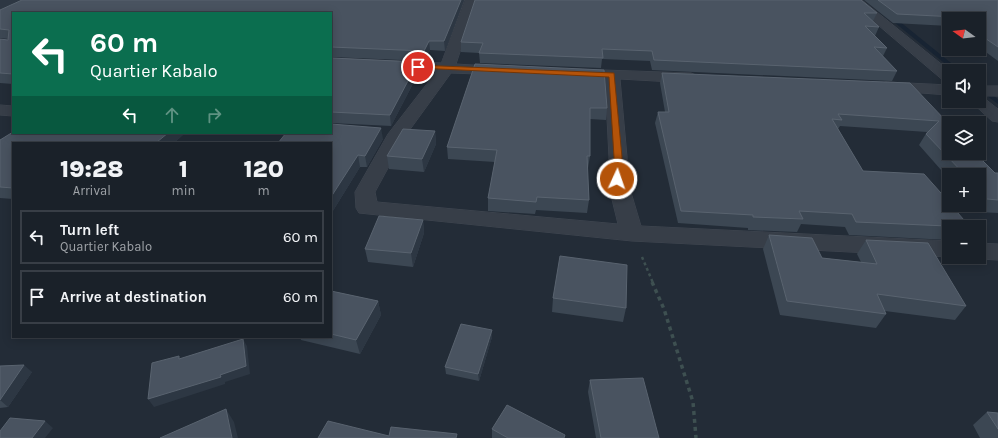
<!DOCTYPE html>
<html lang="en">
<head>
<meta charset="utf-8">
<style>
  body { margin:0; font-family:Karla,sans-serif; background:#272e35; color:#f1f3f6; height:100vh; display:flex; flex-direction:column; font-size:15px; white-space:nowrap }
  * { box-sizing:border-box; margin:0 }
  p { font-size:13px; color:#9fa3a8 }
  .icon { flex:none; width:22px; height:22px; fill:none; stroke:currentColor; stroke-width:2; stroke-linecap:round; stroke-linejoin:round }
  .map { position:relative; flex:1; overflow:hidden }
  .panel { position:absolute; left:12px; top:142px; width:320px; height:196px; display:flex; flex-direction:column; background:#1a2129; border-radius:0px; box-shadow:0 2px 10px #0003,0 0 0 1px #383e46 }
  .panel>* { flex:none }
  .guide { position:absolute; left:12px; top:12px; width:320px; height:122px; border-radius:0px; box-shadow:0 2px 10px #0003,0 0 0 1px #383e46; background:#0b6e4f; color:#fff; overflow:hidden }
  .needle { width:26px; rotate:285deg }
  .tools { position:absolute; left:942px; top:12px; display:grid; gap:8px }
  .tools a { display:grid; place-items:center; width:44px; height:44px; border-radius:0px; background:#1a2129; box-shadow:0 2px 10px #0003,0 0 0 1px #383e46; font-size:20px }
  .pin { position:absolute; display:grid; place-items:center; width:34px; height:34px; color:#fff; margin:-17px; border:2px solid #fff; border-radius:50%; box-shadow:0 1px 4px #0007 }
  .me { position:absolute; width:44px; margin:-22px; rotate:3deg; stroke-linejoin:round; filter:drop-shadow(0 0 3px #0008) }
  .turn { display:flex; align-items:center; gap:14px; height:84px; padding:0 12px; font-size:18px }
  .turn .icon { width:52px; height:52px; stroke-width:2.5 }
  .turn b { display:block; font-size:28px; line-height:34px }
  .lanes { display:flex; align-items:center; height:38px; padding:0 12px; background:#0003; justify-content:center; gap:20px; direction:ltr }
  .lanes .off { opacity:.35 }
  .eta { display:flex; justify-content:space-evenly; align-items:center; height:68px; text-align:center }
  .eta b { font-size:24px; font-weight:800; line-height:28px }
  ul { padding:0; list-style:none }
  li { display:flex; align-items:center; gap:12px; height:54px; margin:0 8px 6px; padding:0 4px; border:2px solid #383e46; border-radius:0px }
  li div { flex:1 }
  li b { display:block; font-size:15px }
  li em { font-style:normal }
  .map>svg:first-child { display:block }
  .lines { fill:none; stroke-linecap:round; stroke-linejoin:round }
  .stream { fill:#182433; fill-rule:evenodd }
  .street-casing { stroke:#404751; stroke-width:1 }
  .path-far1 { stroke:#3e5051; stroke-width:2.5; stroke-dasharray:3 3; stroke-linecap:butt }
  .path { stroke:#3e5051; stroke-width:3.5; stroke-dasharray:4 4; stroke-linecap:butt }
  .street { fill:#373e48; fill-rule:evenodd }
  .wall { fill:#3c4753 }
  .shaded-wall { fill:#2d3743 }
  .building { fill:#495360; stroke:#59636f }
  .route { fill:#b45309; stroke:#753606 }
</style>
</head>
<body>
<div class="map">
<svg width="998" height="438" viewBox="0 0 998 438">
  <rect width="100%" height="100%" fill="#232c37"/>
  <g class="lines">
    <path class="stream" d="M 889,16 L 893,16 L 961,71 L 954,71 L 889,18 Z
      M 979,85 L 998,99 L 998,104 L 979,90 Z"/>
    <defs>
      <path id="street" d="M 465,0 L 477,0 L 456,64 L 504,67 L 509,68 L 511,71 L 509,74 L 504,75 L 451,73 L 406,135 L 375,192 L 377,202 L 618,224 L 607,179 L 609,157 L 605,79 L 569,76 L 567,73 L 569,70 L 574,69 L 691,73 L 696,75 L 699,78 L 696,81 L 691,83 L 620,79 L 627,157 L 627,179 L 641,226 L 949,241 L 949,257 L 632,241 L 359,213 L 356,208 L 355,192 L 388,134 L 436,72 L 331,66 L 331,58 L 441,63 Z
        M 849,0 L 862,0 L 950,71 L 949,83 L 944,81 Z
        M 886,82 L 949,85 L 949,95 L 880,90 L 878,87 L 880,84 Z
        M 979,86 L 998,86 L 998,96 L 979,96 Z
        M 979,96 L 984,98 L 998,109 L 998,122 L 992,121 L 970,101 L 979,101 Z
        M 0,105 L 13,106 L 13,116 L 0,115 Z
        M 979,243 L 998,244 L 998,260 L 979,259 L 972,257 L 979,257 Z"/>
    </defs>
    <use href="#street" class="street-casing"/>
    <path class="path-far1" d="M 642,257 L 653,283"/>
    <path class="path" d="M 652,282 L 664,309 L 693,402 L 696,438"/>
    <use href="#street" class="street"/>
  </g>
  <path class="wall" d="M 0,0 L 21,0 L 7,7 L 464,0 L 445,51 L 430,50 L 425,61 L 331,57 L 331,13 L 13,13 L 13,84 L 0,83 L 0,39 L 8,40 L 8,39 L 0,38 Z
    M 475,0 L 877,13 L 873,21 L 879,27 L 875,36 L 887,48 L 883,56 L 897,71 L 892,81 L 652,70 L 650,61 L 602,59 L 601,68 L 480,63 L 479,53 L 461,52 L 461,42 Z
    M 864,0 L 998,0 L 998,61 L 979,47 L 979,19 L 949,19 L 949,26 L 893,23 Z
    M 331,58 L 419,72 L 391,126 L 331,123 Z
    M 475,64 L 607,108 L 606,120 L 590,119 L 590,156 L 588,168 L 587,168 L 589,200 L 587,213 L 536,210 L 535,214 L 488,211 L 488,198 L 495,162 L 448,159 L 447,147 Z
    M 662,73 L 947,122 L 946,124 L 995,173 L 998,173 L 998,213 L 978,212 L 972,205 L 979,205 L 979,175 L 949,175 L 949,179 L 919,145 L 927,132 L 840,126 L 838,129 L 863,171 L 970,227 L 949,227 L 949,240 L 849,235 L 845,227 L 801,224 L 797,232 L 748,230 L 748,228 L 678,223 L 655,123 L 658,112 L 665,112 L 660,83 Z
    M 435,131 L 436,144 L 424,172 L 389,169 L 387,156 Z
    M 13,133 L 185,133 L 174,143 L 13,143 L 13,199 L 0,198 L 0,140 Z
    M 383,139 L 367,167 L 360,167 L 331,214 L 331,143 Z
    M 423,220 L 424,233 L 413,267 L 368,262 L 365,249 Z
    M 769,235 L 822,258 L 861,262 L 857,254 L 866,240 L 966,306 L 955,320 L 885,311 L 886,314 L 876,328 L 780,315 L 763,249 Z
    M 331,291 L 378,301 L 381,315 L 360,354 L 301,340 L 300,337 L 331,337 Z
    M 553,298 L 626,308 L 623,322 L 552,312 Z
    M 492,337 L 479,381 L 446,374 L 445,367 Z
    M 0,366 L 32,372 L 8,407 L 0,408 Z
    M 590,380 L 659,438 L 596,438 L 588,392 Z
    M 987,412 L 998,413 L 998,438 L 980,438 L 973,425 Z
    M 492,429 L 565,438 L 492,438 Z"/>
  <path class="shaded-wall" d="M 0,0 L 21,0 L 0,10 Z
    M 461,0 L 464,0 L 445,51 L 444,41 Z
    M 429,41 L 430,50 L 425,61 L 424,51 Z
    M 418,62 L 419,72 L 391,126 L 390,115 Z
    M 381,128 L 383,139 L 367,167 L 365,156 Z
    M 435,131 L 436,144 L 424,172 L 422,159 Z
    M 168,133 L 185,133 L 174,143 L 157,143 L 157,142 Z
    M 358,155 L 360,167 L 331,214 L 331,197 Z
    M 423,220 L 424,233 L 413,267 L 411,253 Z
    M 378,301 L 381,315 L 360,354 L 356,340 Z
    M 492,330 L 492,337 L 479,381 L 478,374 Z
    M 243,339 L 247,346 L 250,374 L 225,382 L 225,384 L 154,407 L 148,399 Z
    M 24,365 L 32,372 L 8,407 L 0,400 Z
    M 226,409 L 234,422 L 238,438 L 232,438 Z
    M 45,421 L 53,428 L 45,438 L 32,438 Z"/>
  <path class="building" d="M 22,0 L 461,0 L 444,41 L 429,41 L 424,51 L 331,47 L 331,13 L 178,13 L 177,11 L 174,13 L 13,13 L 13,74 L 0,73 L 0,39 L 8,40 L 9,30 L 0,29 L 0,10 Z
    M 475,0 L 861,0 L 877,13 L 864,13 L 879,27 L 865,26 L 887,48 L 874,47 L 897,71 L 654,60 L 652,51 L 602,49 L 603,58 L 479,53 L 483,43 L 461,42 Z
    M 878,0 L 998,0 L 998,47 L 979,34 L 979,19 L 958,19 L 956,17 L 897,14 Z
    M 331,58 L 418,62 L 390,115 L 331,112 Z
    M 475,64 L 604,70 L 607,108 L 590,108 L 590,156 L 587,156 L 589,200 L 537,197 L 536,202 L 488,198 L 497,150 L 447,147 Z
    M 662,73 L 910,83 L 947,122 L 943,121 L 949,127 L 949,153 L 975,153 L 995,173 L 998,173 L 998,200 L 987,199 L 979,190 L 979,175 L 965,175 L 926,134 L 939,121 L 838,114 L 842,120 L 832,119 L 863,171 L 924,174 L 949,202 L 949,205 L 951,205 L 970,227 L 856,222 L 852,214 L 799,211 L 803,219 L 753,217 L 753,215 L 681,211 L 658,112 L 669,112 Z
    M 331,124 L 381,128 L 365,156 L 358,155 L 331,197 L 331,143 L 278,143 L 286,133 L 331,133 Z
    M 403,129 L 435,131 L 422,159 L 387,156 Z
    M 13,132 L 13,133 L 168,133 L 157,142 L 164,143 L 13,143 L 13,188 L 0,187 L 0,140 Z
    M 379,216 L 423,220 L 411,253 L 365,249 Z
    M 769,235 L 812,238 L 822,258 L 877,264 L 866,240 L 928,243 L 966,306 L 877,294 L 886,314 L 787,301 Z
    M 560,256 L 627,265 L 626,308 L 553,298 Z
    M 331,291 L 378,301 L 356,340 L 331,334 Z
    M 461,324 L 492,330 L 478,374 L 445,367 Z
    M 243,339 L 246,366 L 220,375 L 221,377 L 148,399 L 152,363 L 179,356 L 179,359 Z
    M 24,365 L 0,400 L 0,366 Z
    M 643,378 L 659,438 L 601,438 L 590,380 Z
    M 507,405 L 565,435 L 564,438 L 508,438 L 492,429 Z
    M 226,409 L 232,438 L 160,438 Z
    M 987,412 L 998,413 L 998,429 Z
    M 10,418 L 45,421 L 32,438 L 0,438 L 0,431 Z
    M 328,421 L 389,436 L 391,427 L 457,434 L 456,438 L 318,438 Z"/>
  <path class="route" d="M 416,65 L 614,73 L 622,157 L 621,179 L 617,182 L 613,179 L 614,157 L 609,77 L 418,68 L 415,67 Z"/>
</svg>
<div class="tools">
<a><svg class="needle" viewBox="-14 -14 28 28"><path d="M0-13l5 13h-10z" fill="#e53935"/><path d="M0 13l5-13h-10z" fill="#9fa3a8"/></svg></a>
<a><svg class="icon" aria-label="sound" viewBox="0 0 24 24"><path d="M4 9h4l5-4v14l-5-4H4zM17 9q2 3 0 6"/></svg></a>
<a><svg class="icon" aria-label="layers" viewBox="0 0 24 24"><path d="M12 4l9 5-9 5-9-5zM3 14l9 5 9-5"/></svg></a>
<a>+</a>
<a>−</a>
</div>
<div class="pin" style="left:418px;top:67px;background:#d93025"><svg class="icon" aria-label="arrive" viewBox="0 0 24 24"><path d="M6 21V4h12l-3 4 3 4H6"/></svg></div>
<svg class="me" style="left:617px;top:179px" viewBox="-20 -20 40 40"><circle r="17" fill="#b45309" stroke="#fff" stroke-width="3"/><path d="M0-11L8 9 0 5-8 9z" fill="#fff"/></svg>
<div class="guide">
<div class="turn"><svg class="icon" aria-label="left" viewBox="0 0 24 24"><path d="M17 20v-9H6M10 6l-5 5 5 5"/></svg><div><b>60 m</b>Quartier Kabalo</div></div>
<div class="lanes"><svg class="icon" aria-label="left" viewBox="0 0 24 24"><path d="M17 20v-9H6M10 6l-5 5 5 5"/></svg><svg class="icon off" aria-label="ahead" viewBox="0 0 24 24"><path d="M12 20V5M6 11l6-6 6 6"/></svg><svg class="icon off" aria-label="right" viewBox="0 0 24 24"><path d="M7 20v-9h11M14 6l5 5-5 5"/></svg></div>
</div>
<section class="panel">
<div class="eta">
<div><b>19:28</b><p>Arrival</p></div>
<div><b>1</b><p>min</p></div>
<div><b>120</b><p>m</p></div>
</div>
<ul>
<li><svg class="icon" aria-label="left" viewBox="0 0 24 24"><path d="M17 20v-9H6M10 6l-5 5 5 5"/></svg><div><b>Turn left</b><p>Quartier Kabalo</p></div><em>60 m</em></li>
<li><svg class="icon" aria-label="arrive" viewBox="0 0 24 24"><path d="M6 21V4h12l-3 4 3 4H6"/></svg><div><b>Arrive at destination</b></div><em>60 m</em></li>
</ul>
</section>
</div>
</body>
</html>
